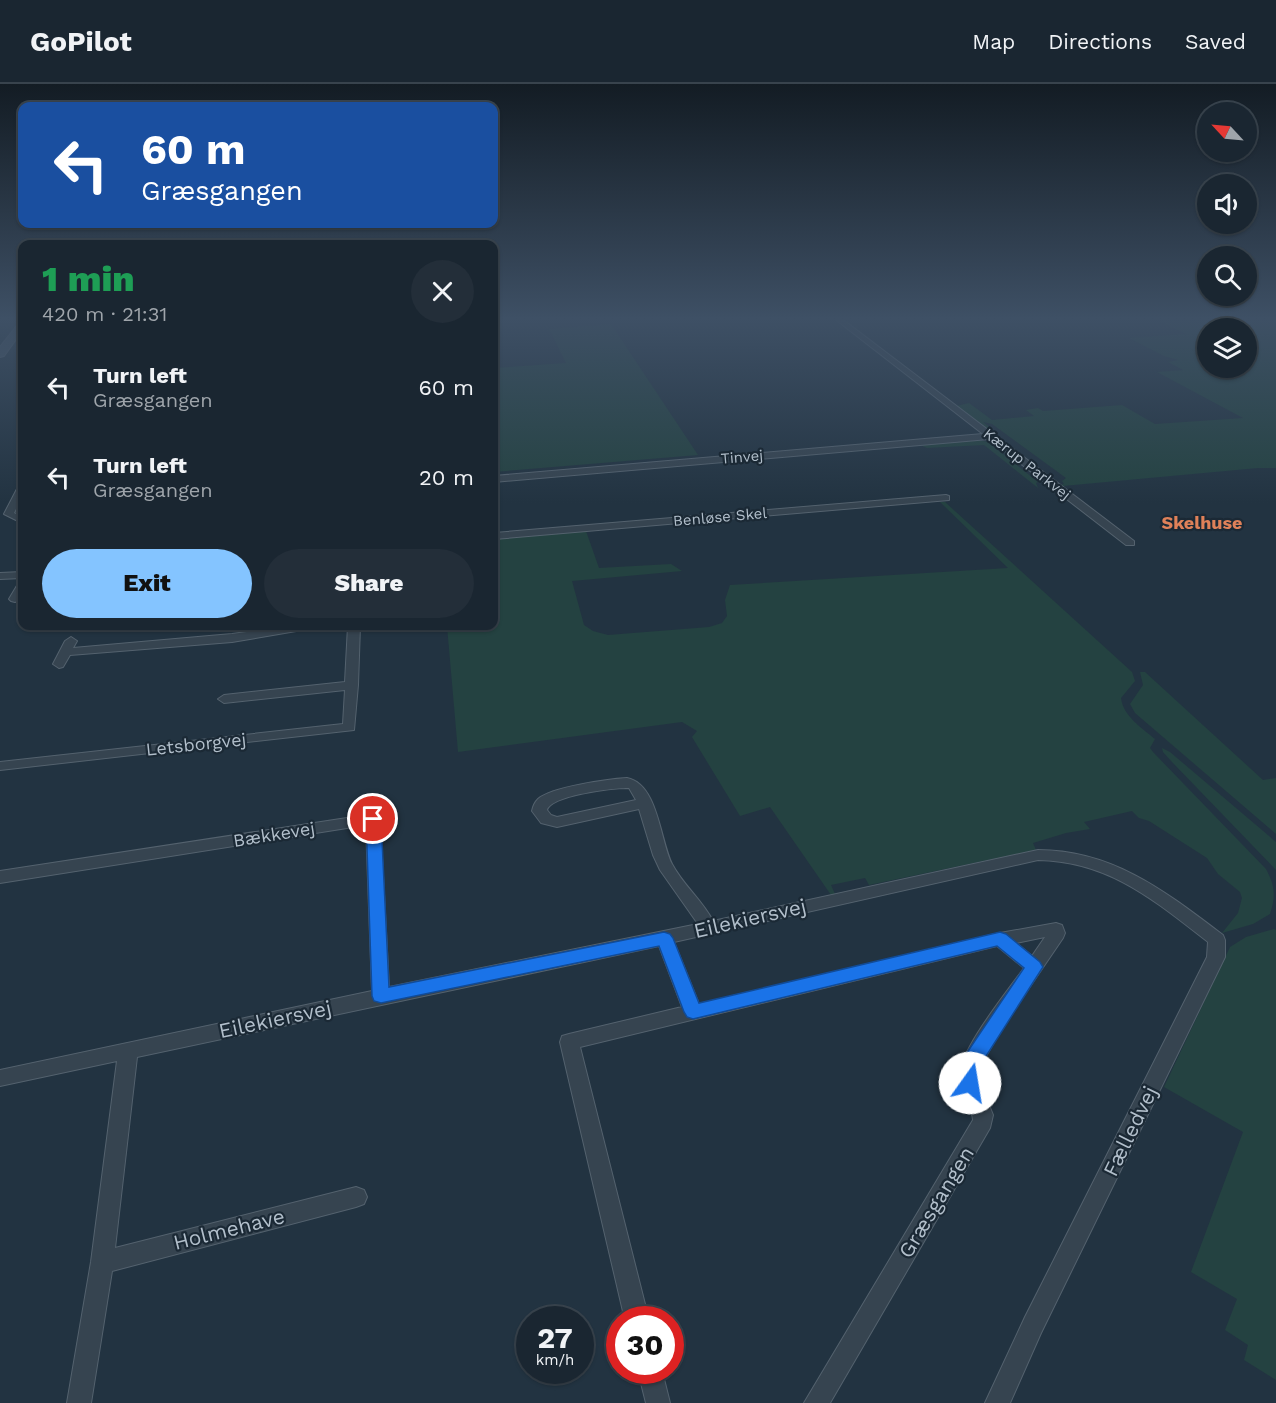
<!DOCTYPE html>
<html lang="en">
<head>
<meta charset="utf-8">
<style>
  body { margin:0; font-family:"Work Sans",sans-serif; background:#232e39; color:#f1f3f6; height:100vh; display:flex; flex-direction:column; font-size:22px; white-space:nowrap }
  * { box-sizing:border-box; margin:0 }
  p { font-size:20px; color:#9fa5ab }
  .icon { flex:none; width:33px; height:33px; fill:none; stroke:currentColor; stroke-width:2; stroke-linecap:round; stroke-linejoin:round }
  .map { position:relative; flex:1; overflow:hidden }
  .side { position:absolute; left:18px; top:156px; width:480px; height:390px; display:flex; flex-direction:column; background:#1a2631; border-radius:12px; box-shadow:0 2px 4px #0004,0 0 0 2px #38434d }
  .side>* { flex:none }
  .hud { position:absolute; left:18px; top:18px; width:480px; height:126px; border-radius:12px; box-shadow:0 2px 4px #0004,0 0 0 2px #38434d; background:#1a4fa0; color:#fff; overflow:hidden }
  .needle { width:39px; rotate:296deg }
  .fabs { position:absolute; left:1197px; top:18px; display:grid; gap:12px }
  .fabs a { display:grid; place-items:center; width:60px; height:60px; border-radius:50%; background:#1a2631; box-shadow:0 2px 4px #0004,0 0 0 2px #38434d; font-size:30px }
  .speed { position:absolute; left:516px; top:1222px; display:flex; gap:12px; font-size:30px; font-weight:700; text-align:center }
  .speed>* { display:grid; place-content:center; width:78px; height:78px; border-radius:50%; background:#1a2631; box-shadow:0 2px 4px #0004,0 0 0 2px #38434d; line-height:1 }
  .speed small { font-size:15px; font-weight:400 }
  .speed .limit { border:9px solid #d22; background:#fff; color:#111 }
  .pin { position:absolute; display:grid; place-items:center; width:51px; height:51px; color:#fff; margin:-26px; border:3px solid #fff; border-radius:50%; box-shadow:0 2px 6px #0007 }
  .me { position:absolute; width:66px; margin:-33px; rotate:13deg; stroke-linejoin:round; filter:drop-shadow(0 0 4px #0008) }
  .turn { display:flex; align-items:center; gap:21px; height:126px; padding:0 24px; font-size:27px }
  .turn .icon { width:78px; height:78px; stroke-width:2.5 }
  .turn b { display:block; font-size:42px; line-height:51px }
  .round { display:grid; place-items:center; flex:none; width:63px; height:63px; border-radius:32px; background:#232e39 }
  .summary { display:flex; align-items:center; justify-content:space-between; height:102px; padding:0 24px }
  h1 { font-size:36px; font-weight:800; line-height:45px; color:#1e9e55 }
  .button { display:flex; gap:12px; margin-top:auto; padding:12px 24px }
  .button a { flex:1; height:69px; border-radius:36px; background:#84c4ff; color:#111; font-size:24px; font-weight:800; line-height:69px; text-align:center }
  .button a+a { background:#232e39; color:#f1f3f6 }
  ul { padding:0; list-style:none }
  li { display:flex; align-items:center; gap:18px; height:90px; padding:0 24px }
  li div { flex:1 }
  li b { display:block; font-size:22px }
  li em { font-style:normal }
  header { display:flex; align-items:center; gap:36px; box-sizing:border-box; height:84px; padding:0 30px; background:#1a2631; border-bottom:2px solid #38434d }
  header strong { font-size:28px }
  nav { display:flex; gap:33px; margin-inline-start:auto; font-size:21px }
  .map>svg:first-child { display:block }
  .green { fill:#244241; fill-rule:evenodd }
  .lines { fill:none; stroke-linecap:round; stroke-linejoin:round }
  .street-casing { stroke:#54626e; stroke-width:2 }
  .secondary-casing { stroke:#54626e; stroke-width:2 }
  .street { fill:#364450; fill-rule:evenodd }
  .secondary { fill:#445464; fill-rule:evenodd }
  .route { fill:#1a73e8; stroke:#114b97; stroke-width:1.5 }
  .labels { text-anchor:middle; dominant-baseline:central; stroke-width:4.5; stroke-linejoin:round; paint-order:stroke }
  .far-street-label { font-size:15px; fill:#b2bfcb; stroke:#1b2935 }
  .far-quarter-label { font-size:18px; font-weight:bold; fill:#df8159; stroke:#1b2935 }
  .street-label { font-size:18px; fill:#b2bfcb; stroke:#1b2935 }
  .near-street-label { font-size:21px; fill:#b2bfcb; stroke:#1b2935 }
</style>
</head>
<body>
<header>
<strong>GoPilot</strong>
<nav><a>Map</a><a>Directions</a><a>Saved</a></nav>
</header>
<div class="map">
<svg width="1276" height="1319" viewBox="0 0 1276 1319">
  <rect width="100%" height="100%" fill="#223341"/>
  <path class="green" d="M 1155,235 L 1276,235 L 1276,384 L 1258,384 L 1063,402 L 1059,401 L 1064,400 L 1062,397 L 1066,394 L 992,340 L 983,338 L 993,346 L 988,346 L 956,322 L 969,319 L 992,336 L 1034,332 L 1026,326 L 1038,324 L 1043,327 L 1122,321 L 1155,340 L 1243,334 L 1157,288 L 1183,286 L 1168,278 L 1178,276 L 1164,272 L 1129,254 L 1186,250 ZM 1208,244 L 1246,244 L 1246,284 L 1208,284 Z
    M 611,240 L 698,371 L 494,388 L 494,284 L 566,279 L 549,245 Z
    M 977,356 L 988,358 L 1038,398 L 1036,399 L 1038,404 L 984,361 L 927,364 L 920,361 Z
    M 940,418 L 945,418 L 1132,588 L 1135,597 L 1121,614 C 1123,632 1142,644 1155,655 L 1150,664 L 1153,668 L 1266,785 C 1275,802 1276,812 1270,830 L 1253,840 L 1222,849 L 1238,829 L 1242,814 L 1240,808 L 1218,790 L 1207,774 L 1149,737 L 1139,734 L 1132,727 L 1084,738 L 1090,745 L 1066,749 L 1033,759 L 1036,766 L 869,801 L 865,794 L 831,801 L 835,810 L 831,811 L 770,723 L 740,732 L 692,653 L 697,647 L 682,638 L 458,668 L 447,542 L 494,542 L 494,455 L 586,447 L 599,484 L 671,480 L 682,487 L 572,497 L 584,541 L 593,547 L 608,551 L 709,543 L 722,539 L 727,532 L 725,516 L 730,501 L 1008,484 Z
    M 1140,588 L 1145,588 L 1263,696 L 1276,694 L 1276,750 L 1135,629 L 1130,620 L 1143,601 Z
    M 1162,664 L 1170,668 L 1276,758 L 1276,786 L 1172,678 L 1163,668 Z
    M 1274,845 L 1276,846 L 1276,1296 L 1244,1276 L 1248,1261 L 1225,1246 L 1237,1215 L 1191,1188 L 1243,1048 L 1164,1003 L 1230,863 L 1246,853 Z"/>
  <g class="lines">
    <defs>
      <path id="street" d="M 835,235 L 842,235 L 1134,457 L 1134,461 L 1126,461 L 989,355 L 494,398 L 494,392 L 983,350 Z
        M 22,402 L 22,413 L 14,429 L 22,433 L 22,439 L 4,430 L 17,405 Z
        M 946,411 L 949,412 L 949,416 L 494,455 L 494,449 Z
        M 22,488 L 22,494 L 0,495 L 0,489 Z
        M 22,499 L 21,515 L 15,518 L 11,517 L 9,515 L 18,500 Z
        M 289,542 L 314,542 L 308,545 L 232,558 L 70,571 L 63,583 L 59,584 L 53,580 L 65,557 L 71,553 L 77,557 L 73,564 L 232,550 Z
        M 348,542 L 360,542 L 358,601 L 354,646 L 0,686 L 0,678 L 343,640 L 345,606 L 224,619 L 218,615 L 224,611 L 345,598 Z
        M 627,694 C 658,700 660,756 672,780 C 683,801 702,816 713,837 L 1038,766 C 1113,766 1166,808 1223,851 L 1225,856 L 1225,873 L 1041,1249 L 1010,1319 L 985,1319 L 1025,1233 L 1207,873 L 1208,858 C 1155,817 1109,777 1038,776 L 674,858 L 699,920 L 1000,849 L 1056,839 L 1062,841 L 1065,849 L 1063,854 L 1003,942 L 981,981 L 979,996 L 993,1031 L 990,1044 L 830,1319 L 804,1319 L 973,1036 C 972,1020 960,1008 960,992 C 959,966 1008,907 1024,884 L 997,862 L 580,963 L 649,1236 L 625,1236 L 560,958 L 562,952 L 569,950 L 682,923 L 659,862 L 137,973 L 115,1164 L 356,1103 L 364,1106 L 367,1113 L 364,1120 L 356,1123 L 112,1187 L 91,1319 L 67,1319 L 91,1178 L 117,977 L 0,1002 L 0,986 L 372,907 L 366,741 L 0,799 L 0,787 L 373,730 L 378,731 L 380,735 L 389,903 L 698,840 L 660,786 L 653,771 L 639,725 L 557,743 L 541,739 L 532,727 C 533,722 535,718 538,715 C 551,703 609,695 627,694 ZM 629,704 L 636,716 L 557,733 L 551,731 L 547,726 C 552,711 613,704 629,704 ZM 1045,853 L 1032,872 L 1016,859 Z
        M 638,1287 L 662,1287 L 670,1319 L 646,1319 Z"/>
      <path id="secondary" d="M 22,238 L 22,247 L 4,272 L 0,273 L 0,263 L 19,239 Z"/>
    </defs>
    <use href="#street" class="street-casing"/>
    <use href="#secondary" class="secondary-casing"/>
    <use href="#street" class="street"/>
    <use href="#secondary" class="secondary"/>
  </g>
  <linearGradient id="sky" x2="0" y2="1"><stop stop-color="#131c24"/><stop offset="0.56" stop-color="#3e5065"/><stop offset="1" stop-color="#3e5065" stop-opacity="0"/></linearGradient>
  <rect width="1276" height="419" fill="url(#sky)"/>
  <path class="route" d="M 373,730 L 381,735 L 389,903 L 664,848 L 670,850 L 673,854 L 699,919 L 1000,848 L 1006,850 L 1040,878 L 1043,883 L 981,980 L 980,999 L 977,1005 L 970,1007 L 963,1005 L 960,999 L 962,979 L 964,973 L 1024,884 L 997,862 L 693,935 L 687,933 L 684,928 L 659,862 L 381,919 L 374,917 L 372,912 L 366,735 Z"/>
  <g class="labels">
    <g class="far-street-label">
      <text transform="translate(742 373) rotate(-5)">Tinvej</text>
      <text transform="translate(1027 380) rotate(38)">Kærup Parkvej</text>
      <text transform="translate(720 433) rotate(-5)">Benløse Skel</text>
    </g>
    <g class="far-quarter-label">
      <text x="1202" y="438">Skelhuse</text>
    </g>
    <g class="street-label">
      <text transform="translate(196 660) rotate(-6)">Letsborgvej</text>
      <text transform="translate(274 750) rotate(-9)">Bækkevej</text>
    </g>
    <g class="near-street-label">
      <text transform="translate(750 834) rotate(-13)">Eilekiersvej</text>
      <text transform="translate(275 935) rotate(-12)">Eilekiersvej</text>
      <text transform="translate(1130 1047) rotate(-64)">Fælledvej</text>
      <text transform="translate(936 1118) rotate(-59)">Græsgangen</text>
      <text transform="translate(229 1145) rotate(-14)">Holmehave</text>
    </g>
  </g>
</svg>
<div class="fabs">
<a><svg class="needle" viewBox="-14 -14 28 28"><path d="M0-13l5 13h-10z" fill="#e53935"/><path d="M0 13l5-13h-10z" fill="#9fa5ab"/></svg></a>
<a><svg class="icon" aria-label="sound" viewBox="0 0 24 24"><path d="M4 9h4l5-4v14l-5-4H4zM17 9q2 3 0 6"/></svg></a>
<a><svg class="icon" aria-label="search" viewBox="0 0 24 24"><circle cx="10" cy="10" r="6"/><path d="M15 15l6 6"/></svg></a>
<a><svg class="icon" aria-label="layers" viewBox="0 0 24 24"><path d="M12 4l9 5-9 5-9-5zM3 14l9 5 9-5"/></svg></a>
</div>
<div class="speed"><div>27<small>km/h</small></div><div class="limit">30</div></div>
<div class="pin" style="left:373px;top:735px;background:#d93025"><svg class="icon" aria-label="arrive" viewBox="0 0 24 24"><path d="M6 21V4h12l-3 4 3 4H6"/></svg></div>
<svg class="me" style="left:970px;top:999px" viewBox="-20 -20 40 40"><circle r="19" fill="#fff"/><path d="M0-13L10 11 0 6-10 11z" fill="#1a73e8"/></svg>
<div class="hud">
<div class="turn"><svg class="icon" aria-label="left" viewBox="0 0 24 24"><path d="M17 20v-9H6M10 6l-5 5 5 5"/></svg><div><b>60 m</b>Græsgangen</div></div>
</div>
<section class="side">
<div class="summary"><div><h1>1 min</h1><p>420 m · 21:31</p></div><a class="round"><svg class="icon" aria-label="close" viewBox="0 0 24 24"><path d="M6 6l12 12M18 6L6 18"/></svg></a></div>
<ul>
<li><svg class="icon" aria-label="left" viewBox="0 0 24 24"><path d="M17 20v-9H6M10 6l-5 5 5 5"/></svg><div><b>Turn left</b><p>Græsgangen</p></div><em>60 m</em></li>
<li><svg class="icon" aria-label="left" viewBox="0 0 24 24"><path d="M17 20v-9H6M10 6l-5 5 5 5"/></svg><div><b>Turn left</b><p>Græsgangen</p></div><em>20 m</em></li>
</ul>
<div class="button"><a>Exit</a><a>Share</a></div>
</section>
</div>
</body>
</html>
